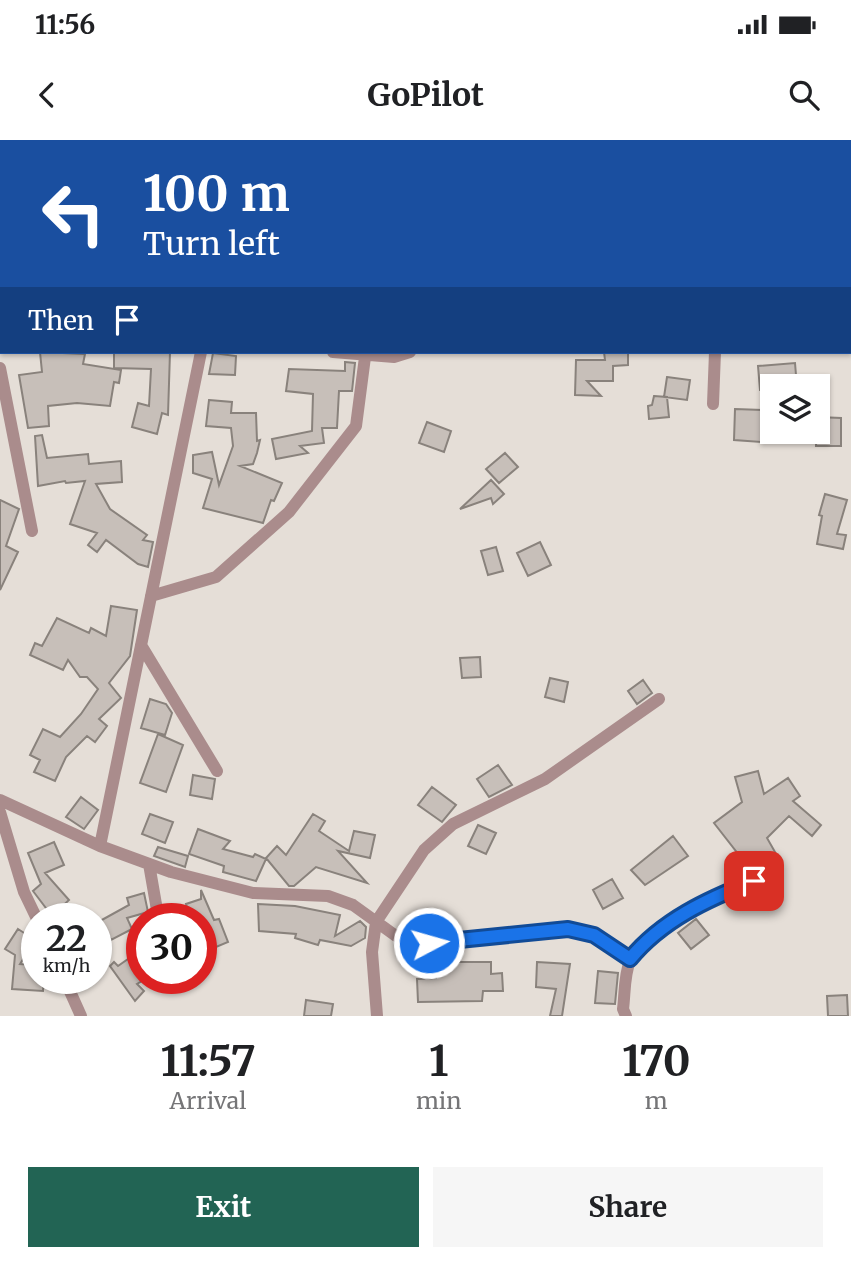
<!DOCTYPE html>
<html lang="en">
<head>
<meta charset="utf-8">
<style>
  body { margin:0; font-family:Merriweather,serif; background:#f6f6f6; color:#202124; height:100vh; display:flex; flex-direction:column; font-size:26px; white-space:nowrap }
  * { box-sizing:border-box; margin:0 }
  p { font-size:23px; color:#757577 }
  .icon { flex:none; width:38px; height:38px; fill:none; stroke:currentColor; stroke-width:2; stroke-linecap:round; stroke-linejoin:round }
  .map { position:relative; height:876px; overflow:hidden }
  .details { display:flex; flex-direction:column; background:#fff; flex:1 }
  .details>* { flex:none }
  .guide { position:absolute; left:0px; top:0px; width:852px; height:214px; box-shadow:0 2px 5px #0004; background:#1a4fa0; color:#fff; overflow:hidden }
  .fabs { position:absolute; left:760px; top:234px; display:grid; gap:14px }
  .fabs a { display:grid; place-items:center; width:70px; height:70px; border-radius:0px; background:#fff; box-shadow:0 2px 5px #0004; font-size:35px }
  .speed { position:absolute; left:21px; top:763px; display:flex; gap:14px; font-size:35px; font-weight:700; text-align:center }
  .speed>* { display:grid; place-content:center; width:91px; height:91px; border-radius:50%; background:#fff; box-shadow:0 2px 5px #0004; line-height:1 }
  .speed small { font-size:18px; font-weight:400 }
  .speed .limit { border:10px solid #d22; background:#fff; color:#111 }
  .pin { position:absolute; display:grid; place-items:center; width:60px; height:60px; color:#fff; margin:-30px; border-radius:14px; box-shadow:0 4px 10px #0006 }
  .me { position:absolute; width:77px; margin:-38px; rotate:84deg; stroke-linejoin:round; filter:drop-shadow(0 0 5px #0008) }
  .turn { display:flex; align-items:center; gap:24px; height:147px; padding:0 28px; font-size:32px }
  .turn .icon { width:91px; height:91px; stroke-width:2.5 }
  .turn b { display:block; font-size:49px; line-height:60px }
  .then { display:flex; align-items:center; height:66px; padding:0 28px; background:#0003; gap:14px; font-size:26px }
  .eta { display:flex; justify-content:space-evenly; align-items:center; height:119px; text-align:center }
  .eta b { font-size:42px; font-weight:700; line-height:49px }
  .cta { display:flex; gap:14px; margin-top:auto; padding:14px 28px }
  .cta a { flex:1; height:80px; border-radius:0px; background:#226454; color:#fff; font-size:28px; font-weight:700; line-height:80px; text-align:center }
  .cta a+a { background:#f6f6f6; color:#202124 }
  .status { display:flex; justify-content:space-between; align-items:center; height:49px; padding:0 35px; background:#fff; direction:ltr }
  .status svg { height:19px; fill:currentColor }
  header { display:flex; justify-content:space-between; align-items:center; height:91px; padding:0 28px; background:#fff; font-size:32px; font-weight:700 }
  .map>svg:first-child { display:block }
  .building { fill:#c7bfb9; stroke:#89827c; stroke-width:2 }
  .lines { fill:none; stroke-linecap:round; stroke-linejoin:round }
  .minor { stroke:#aa8c8c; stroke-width:12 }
  .route-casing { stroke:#114b97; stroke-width:18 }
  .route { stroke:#1a73e8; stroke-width:12 }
</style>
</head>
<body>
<div class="status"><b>11:56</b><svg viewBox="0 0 49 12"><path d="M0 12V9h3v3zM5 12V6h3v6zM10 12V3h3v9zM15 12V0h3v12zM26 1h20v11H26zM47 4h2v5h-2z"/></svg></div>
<header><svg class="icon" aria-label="back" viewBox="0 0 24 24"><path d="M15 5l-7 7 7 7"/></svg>GoPilot<svg class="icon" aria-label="search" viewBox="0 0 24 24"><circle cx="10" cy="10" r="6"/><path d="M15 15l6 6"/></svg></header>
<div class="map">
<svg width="851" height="876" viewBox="0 0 851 876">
  <rect width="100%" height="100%" fill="#e5ded7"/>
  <path class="building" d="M 40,212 L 85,214 L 83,224 L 121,230 L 119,243 L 114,242 L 110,266 L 77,263 L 48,266 L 49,286 L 28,288 L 19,235 L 42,232 Z
    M 114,212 L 170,212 L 168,275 L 162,273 L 157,294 L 132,287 L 138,263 L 149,266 L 151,229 L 114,228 Z
    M 604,212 L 628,212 L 628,225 L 613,226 L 613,241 L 587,241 L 601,256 L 575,255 L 576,220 L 605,220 Z
    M 213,213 L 236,216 L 235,235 L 209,234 Z
    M 345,222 L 355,223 L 352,251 L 339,251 L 337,288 L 322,288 L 324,303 L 300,306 L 308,313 L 276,319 L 272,299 L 312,291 L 313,254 L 286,251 L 289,229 L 345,231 Z
    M 795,223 L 796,235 L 784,236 L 784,247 L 760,250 L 758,226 Z
    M 667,237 L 690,240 L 687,260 L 664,257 Z
    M 654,256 L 667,257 L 669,277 L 649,279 L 648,266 L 652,265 Z
    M 209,260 L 232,262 L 231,273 L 256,273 L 257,301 L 260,300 L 257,313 L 253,324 L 240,326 L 282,343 L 274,361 L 271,360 L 263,383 L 203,368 L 212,339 L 193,333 L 193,315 L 212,312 L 219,345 L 233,306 L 231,288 L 206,286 Z
    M 735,269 L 762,270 L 761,302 L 734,300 Z
    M 817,277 L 841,278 L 841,306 L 816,306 Z
    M 427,282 L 451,291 L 444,312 L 419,303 Z
    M 42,295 L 47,318 L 88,314 L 89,324 L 121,321 L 122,342 L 96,344 L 110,369 L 147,395 L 143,400 L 153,402 L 148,427 L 138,424 L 106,400 L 97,412 L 88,405 L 97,393 L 70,384 L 85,341 L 66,343 L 65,341 L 38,346 L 35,296 Z
    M 505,313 L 518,327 L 499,343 L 486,329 Z
    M 491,340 L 504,354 L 493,364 L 491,358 L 460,369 Z
    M 825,354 L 847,360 L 837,394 L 846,395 L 843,409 L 817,404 L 822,376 L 819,375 Z
    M 0,360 L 19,369 L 6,406 L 18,412 L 0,450 Z
    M 540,402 L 551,425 L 528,436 L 517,413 Z
    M 496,407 L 503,431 L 488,435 L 481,411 Z
    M 111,466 L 137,470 L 130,516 L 109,543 L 121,558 L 99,579 L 107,586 L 95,602 L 87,596 L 66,617 L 55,641 L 34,632 L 40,620 L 30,615 L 43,589 L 60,597 L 81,574 L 98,549 L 87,537 L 80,537 L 68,520 L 63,530 L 30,515 L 35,503 L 42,506 L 57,478 L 89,493 L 91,488 L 106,496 Z
    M 480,517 L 481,537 L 462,538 L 460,518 Z
    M 550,538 L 568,542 L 564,562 L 545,557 Z
    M 643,540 L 652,553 L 637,564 L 628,551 Z
    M 150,559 L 166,564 L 172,573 L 165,595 L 141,588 Z
    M 158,594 L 183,605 L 166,652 L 140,643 Z
    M 498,625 L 512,645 L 489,657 L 477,639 Z
    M 758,631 L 764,654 L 788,638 L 800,656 L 793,661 L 821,685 L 812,696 L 789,676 L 767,698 L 779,719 L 742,736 L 734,723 L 742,719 L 714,683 L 742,662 L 735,637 Z
    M 193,635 L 215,639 L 212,659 L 190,655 Z
    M 432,647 L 456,665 L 442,682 L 418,665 Z
    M 81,657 L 98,670 L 84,689 L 66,677 Z
    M 150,674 L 173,682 L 165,703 L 142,694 Z
    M 313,674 L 325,681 L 319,691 L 349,711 L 354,691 L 375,695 L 370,718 L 338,711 L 367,743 L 316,727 L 294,746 L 289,746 L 266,718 L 277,706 L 286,715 Z
    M 478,685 L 496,693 L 486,714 L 468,706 Z
    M 198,689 L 230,701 L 223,709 L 253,717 L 255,714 L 266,719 L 256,741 L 223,732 L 224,726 L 189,714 Z
    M 673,696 L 688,716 L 645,745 L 631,730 Z
    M 54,702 L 64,725 L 45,733 L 69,760 L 52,776 L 33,751 L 41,744 L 28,713 Z
    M 158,707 L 188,716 L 185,727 L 154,716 Z
    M 612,739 L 623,758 L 603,769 L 593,750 Z
    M 201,750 L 214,780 L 219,779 L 228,802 L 204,812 L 201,779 L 191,779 L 186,764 L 201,759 Z
    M 144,753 L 148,772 L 127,778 L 132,789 L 111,800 L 100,781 L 129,765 L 127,758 Z
    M 258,764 L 295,766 L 340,775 L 335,796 L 360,781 L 366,787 L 365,798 L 351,806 L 320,800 L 318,805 L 295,798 L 296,794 L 259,791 Z
    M 696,779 L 709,795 L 691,809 L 678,793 Z
    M 18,789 L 35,800 L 20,824 L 37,825 L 37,838 L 44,838 L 43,851 L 12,849 L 15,815 L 5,809 Z
    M 458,809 L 460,822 L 491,822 L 491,834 L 502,833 L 503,851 L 483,851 L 482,861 L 418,862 L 417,839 L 436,838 L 433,811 Z
    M 128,819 L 142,831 L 142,841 L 137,844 L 144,851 L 135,861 L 110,826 L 114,822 L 118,826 Z
    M 537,822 L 570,824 L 562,876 L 550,876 L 556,849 L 536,847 Z
    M 598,831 L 618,833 L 615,864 L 595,863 Z
    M 847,855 L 848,876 L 828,876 L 827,856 Z
    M 306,860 L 333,864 L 331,876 L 304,876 Z"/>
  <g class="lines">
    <path class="minor" d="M 178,0 L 179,2
      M 0,160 L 2,160
      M 333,212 L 394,217 L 410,212
      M 0,228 L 32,391
      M 713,264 L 715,212
      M 151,456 L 216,437 L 289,372 L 356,286 L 365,217
      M 141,505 L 217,631
      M 0,660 L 100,706 L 171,732 L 253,753 L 328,756 L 353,765 L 396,796 L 429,803 L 568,789 L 594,795 L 630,819
      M 0,672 L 24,752 L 37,779
      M 100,706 L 201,212
      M 149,724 L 157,770 L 156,779
      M 136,816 L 142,808
      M 64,838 L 81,876
      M 377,876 L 372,812 L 376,782 L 424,710 L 453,684 L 545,639 L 659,559
      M 626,876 L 623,869 C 625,854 624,835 630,821 C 643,783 739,746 775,732"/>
  </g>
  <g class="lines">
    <defs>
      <path id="route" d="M 429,803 L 568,789 L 594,795 L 630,819 C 662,780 708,759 754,741"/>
    </defs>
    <use href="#route" class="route-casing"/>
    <use href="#route" class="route"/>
  </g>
</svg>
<div class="fabs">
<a><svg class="icon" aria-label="layers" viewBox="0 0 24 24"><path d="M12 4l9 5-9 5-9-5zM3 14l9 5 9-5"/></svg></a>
</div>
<div class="speed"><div>22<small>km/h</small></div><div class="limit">30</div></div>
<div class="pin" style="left:754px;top:741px;background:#d93025"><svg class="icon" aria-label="arrive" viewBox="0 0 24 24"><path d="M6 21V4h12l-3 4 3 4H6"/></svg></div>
<svg class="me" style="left:429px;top:803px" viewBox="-20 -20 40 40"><circle r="17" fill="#1a73e8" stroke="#fff" stroke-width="3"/><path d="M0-11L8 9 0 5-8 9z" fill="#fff"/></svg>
<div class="guide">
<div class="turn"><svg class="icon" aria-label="left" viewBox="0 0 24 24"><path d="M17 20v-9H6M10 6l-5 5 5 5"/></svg><div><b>100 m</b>Turn left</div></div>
<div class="then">Then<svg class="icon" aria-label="arrive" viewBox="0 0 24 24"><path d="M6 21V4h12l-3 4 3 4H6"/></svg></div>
</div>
</div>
<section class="details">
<div class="eta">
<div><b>11:57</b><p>Arrival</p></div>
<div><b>1</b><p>min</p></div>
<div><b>170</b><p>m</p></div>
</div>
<div class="cta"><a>Exit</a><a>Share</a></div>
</section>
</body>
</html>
